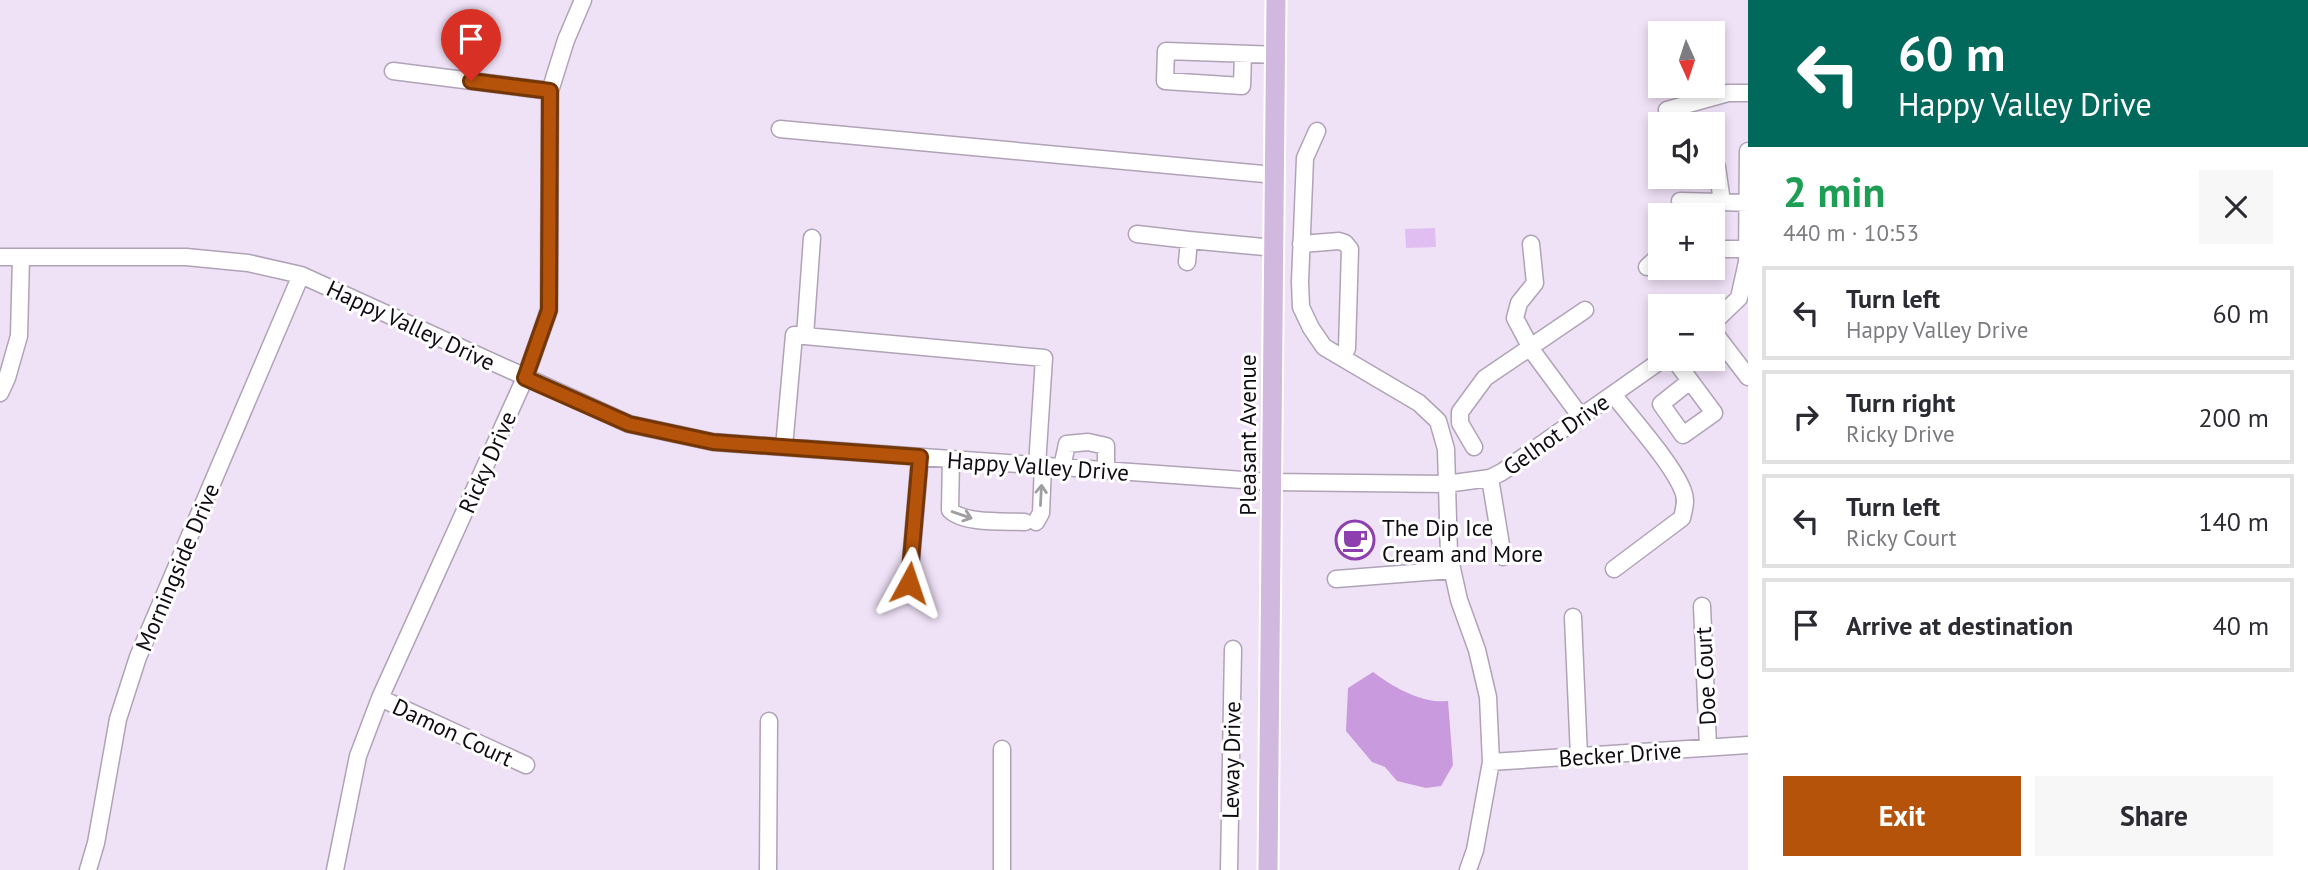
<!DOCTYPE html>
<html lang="en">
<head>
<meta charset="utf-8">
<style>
  body { margin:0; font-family:"PT Sans",sans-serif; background:#f7f7f7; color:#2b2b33; height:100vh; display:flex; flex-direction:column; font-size:26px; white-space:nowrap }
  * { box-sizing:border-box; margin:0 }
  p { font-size:23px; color:#7c7c81 }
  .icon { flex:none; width:38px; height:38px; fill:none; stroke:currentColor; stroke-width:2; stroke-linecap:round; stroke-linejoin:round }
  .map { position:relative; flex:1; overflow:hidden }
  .sheet { display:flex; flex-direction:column; background:#fff; width:560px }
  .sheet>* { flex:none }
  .guide { background:#00695c; color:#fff; overflow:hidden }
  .needle { width:46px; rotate:177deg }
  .controls { position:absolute; left:1648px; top:21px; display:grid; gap:14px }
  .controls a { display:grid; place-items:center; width:77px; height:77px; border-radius:0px; background:#fff; box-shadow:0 4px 10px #0003; font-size:35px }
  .pin { position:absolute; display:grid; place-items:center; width:60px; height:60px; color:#fff; margin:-72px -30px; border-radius:50% 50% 50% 0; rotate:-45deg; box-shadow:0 0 7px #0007 }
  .pin .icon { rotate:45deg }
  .me { position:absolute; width:77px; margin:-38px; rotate:5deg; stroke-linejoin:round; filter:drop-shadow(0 0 5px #0008) }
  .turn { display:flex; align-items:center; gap:24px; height:147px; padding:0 35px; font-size:32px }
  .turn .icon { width:91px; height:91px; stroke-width:2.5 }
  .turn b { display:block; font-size:49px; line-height:60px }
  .round { display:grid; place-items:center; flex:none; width:74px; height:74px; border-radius:0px; background:#f7f7f7 }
  .headline { display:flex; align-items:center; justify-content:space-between; height:119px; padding:0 35px }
  h1 { font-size:42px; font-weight:700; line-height:52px; color:#1e9e55 }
  .primary-button { display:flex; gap:14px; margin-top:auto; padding:14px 35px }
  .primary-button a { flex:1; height:80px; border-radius:0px; background:#b45309; color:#fff; font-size:28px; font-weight:700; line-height:80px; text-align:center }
  .primary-button a+a { background:#f7f7f7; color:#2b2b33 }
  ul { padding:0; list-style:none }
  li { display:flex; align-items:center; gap:21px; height:94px; margin:0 14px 10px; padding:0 21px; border:4px solid #e1e1e2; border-radius:0px }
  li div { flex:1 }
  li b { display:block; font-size:26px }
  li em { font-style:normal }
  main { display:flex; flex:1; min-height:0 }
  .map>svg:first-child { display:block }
  .green { fill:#e1bef2 }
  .water { fill:#c99bde }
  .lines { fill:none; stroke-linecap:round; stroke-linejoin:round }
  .minor-casing { stroke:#b0a3b7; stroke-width:19 }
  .major-casing { stroke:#fff; stroke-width:23 }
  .minor { stroke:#fff; stroke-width:16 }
  .major { stroke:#d1b8de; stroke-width:19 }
  .oneway { stroke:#a09ea1 }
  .route-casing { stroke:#753606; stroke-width:18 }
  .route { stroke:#b45309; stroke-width:12 }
  .labels { text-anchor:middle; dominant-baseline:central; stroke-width:6; stroke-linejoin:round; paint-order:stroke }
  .street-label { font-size:23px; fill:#110c13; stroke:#fff }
  .poi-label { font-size:23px; fill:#110c13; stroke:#fff; text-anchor:start }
</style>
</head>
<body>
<main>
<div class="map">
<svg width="1748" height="870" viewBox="0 0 1748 870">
  <rect width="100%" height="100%" fill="#efe1f6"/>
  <path class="green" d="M 1435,228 L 1436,247 L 1406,248 L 1405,229 Z"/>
  <path class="water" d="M 1373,672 C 1393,687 1422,704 1448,701 L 1453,765 L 1441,786 L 1426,788 L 1397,781 L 1385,767 L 1372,762 L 1346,731 L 1348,688 Z"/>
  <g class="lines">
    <defs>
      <path id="minor" d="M 1243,54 L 1242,86 L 1165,81 L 1166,51 L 1276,55
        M 393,71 L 550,91
        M 1667,110 L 1728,93 L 1748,93
        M 780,129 L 1275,175
        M 1317,131 L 1305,158 L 1300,282 L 1301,307 L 1311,328 L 1324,347 L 1419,403 L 1438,421 L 1446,449 L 1449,555 L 1459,600 L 1477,650 L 1488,697 L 1491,762 L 1475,850 L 1468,870
        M 1713,165 L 1717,167 L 1722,202 L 1748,203
        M 1680,201 L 1722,202
        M 1137,234 L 1189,240 L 1187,262
        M 1189,240 L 1274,248
        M 1301,244 L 1339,241 L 1345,243 L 1350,249 L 1347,348 L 1343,358
        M 1531,244 L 1535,283 L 1519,303 L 1515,318 L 1533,352 L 1581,417
        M 1713,249 L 1747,249
        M 0,257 L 186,257 L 248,263 L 301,275 L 629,424 L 713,442 L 1271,482 L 1446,484 L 1490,478 L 1502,472 L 1663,359
        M 1647,267 L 1661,254
        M 1713,323 L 1739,298 L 1747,262 L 1748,151
        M 1713,331 L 1748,377
        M 805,336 L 812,238
        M 1674,359 L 1714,413 L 1683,435 L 1661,404 L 1690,381
        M 0,393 L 7,378 L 19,336 L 21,257
        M 1613,394 C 1632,419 1673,464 1683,491 C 1687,500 1684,509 1682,518 L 1614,569
        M 784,447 L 794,335 L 1044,358 L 1037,466
        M 1474,447 L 1460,423 L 1460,412 L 1485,378 L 1585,310
        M 951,459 L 950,510 C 964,524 1005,521 1025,522
        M 1062,467 L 1067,444 L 1088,442 L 1106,446 L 1106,471
        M 1490,478 L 1503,557
        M 1036,522 L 1041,513 L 1043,466
        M 1336,579 L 1452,570
        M 909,583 L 920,457
        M 1702,606 L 1708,747
        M 1573,617 L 1579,757
        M 380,698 L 526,765
        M 1491,762 L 1748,745
        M 88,870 L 96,843 L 118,719 L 138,657 L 301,275
        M 335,870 L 358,756 L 380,698 L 525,378 L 549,310 L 550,91 L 566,40 L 583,0
        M 768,870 L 769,721
        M 1002,870 L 1002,749
        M 1229,870 L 1233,649"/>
      <path id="major" d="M 1268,870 L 1276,0"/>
    </defs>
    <use href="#minor" class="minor-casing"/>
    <use href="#major" class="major-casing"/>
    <use href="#minor" class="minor"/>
    <use href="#major" class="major"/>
  </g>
  <defs><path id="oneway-shaft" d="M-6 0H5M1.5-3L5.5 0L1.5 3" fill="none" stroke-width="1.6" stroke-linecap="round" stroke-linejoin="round" transform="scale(1.75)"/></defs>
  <g class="oneway">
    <use href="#oneway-shaft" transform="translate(1041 495) rotate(-87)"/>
    <use href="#oneway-shaft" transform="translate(962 515) rotate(19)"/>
  </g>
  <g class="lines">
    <defs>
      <path id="route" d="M 471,81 L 550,91 L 549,310 L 525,378 L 629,424 L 713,442 L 920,457 L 909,583"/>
    </defs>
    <use href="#route" class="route-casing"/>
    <use href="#route" class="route"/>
  </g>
  <defs>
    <symbol id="cafe-ring" viewBox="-11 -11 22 22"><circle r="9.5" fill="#fff" stroke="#8e3faf" stroke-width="1.5"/><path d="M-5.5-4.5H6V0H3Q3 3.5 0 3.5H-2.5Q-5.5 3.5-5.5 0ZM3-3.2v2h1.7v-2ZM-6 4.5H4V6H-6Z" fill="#8e3faf"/></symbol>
  </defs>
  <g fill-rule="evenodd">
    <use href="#cafe-ring" x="1333" y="518" width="44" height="44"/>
  </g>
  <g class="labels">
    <g class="street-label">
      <text transform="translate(411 325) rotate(25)">Happy Valley Drive</text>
      <text transform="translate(1556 434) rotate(-35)">Gelhot Drive</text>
      <text transform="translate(1247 435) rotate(-90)">Pleasant Avenue</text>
      <text transform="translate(487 462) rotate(-66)">Ricky Drive</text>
      <text transform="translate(1038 466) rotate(4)">Happy Valley Drive</text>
      <text transform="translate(177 567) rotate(-67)">Morningside Drive</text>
      <text transform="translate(1705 676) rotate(-93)">Doe Court</text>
      <text transform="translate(453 732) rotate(25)">Damon Court</text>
      <text transform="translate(1620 754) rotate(-4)">Becker Drive</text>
      <text transform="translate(1231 760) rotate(-89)">Leway Drive</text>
    </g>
    <g class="poi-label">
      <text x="1382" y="527">The Dip Ice<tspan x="1382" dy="26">Cream and More</tspan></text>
    </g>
  </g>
</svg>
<div class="controls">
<a><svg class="needle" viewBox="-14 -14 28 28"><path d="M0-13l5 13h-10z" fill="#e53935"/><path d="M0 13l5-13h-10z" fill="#7c7c81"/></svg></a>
<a><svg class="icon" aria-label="sound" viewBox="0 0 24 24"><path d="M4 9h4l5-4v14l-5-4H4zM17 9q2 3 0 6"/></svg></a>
<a>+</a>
<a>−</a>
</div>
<div class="pin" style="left:471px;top:81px;background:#d93025"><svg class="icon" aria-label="arrive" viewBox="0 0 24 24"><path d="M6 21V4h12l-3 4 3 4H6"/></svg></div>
<svg class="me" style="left:909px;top:583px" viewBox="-20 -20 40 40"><path d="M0-17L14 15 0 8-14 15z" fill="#b45309" stroke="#fff" stroke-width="4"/></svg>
</div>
<section class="sheet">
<div class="guide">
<div class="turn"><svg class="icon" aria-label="left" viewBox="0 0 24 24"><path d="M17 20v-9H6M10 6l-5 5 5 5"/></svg><div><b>60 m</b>Happy Valley Drive</div></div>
</div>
<div class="headline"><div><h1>2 min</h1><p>440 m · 10:53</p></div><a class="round"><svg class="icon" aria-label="close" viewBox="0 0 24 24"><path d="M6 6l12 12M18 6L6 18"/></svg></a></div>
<ul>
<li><svg class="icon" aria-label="left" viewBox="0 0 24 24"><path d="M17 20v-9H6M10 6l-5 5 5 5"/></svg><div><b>Turn left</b><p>Happy Valley Drive</p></div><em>60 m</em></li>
<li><svg class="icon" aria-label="right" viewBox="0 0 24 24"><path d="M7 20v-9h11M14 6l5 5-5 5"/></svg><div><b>Turn right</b><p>Ricky Drive</p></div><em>200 m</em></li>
<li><svg class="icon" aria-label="left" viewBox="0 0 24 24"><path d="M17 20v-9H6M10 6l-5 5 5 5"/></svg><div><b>Turn left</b><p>Ricky Court</p></div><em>140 m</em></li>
<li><svg class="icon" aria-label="arrive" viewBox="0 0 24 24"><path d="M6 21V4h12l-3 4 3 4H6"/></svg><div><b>Arrive at destination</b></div><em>40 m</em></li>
</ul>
<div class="primary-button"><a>Exit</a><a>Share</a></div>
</section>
</main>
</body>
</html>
